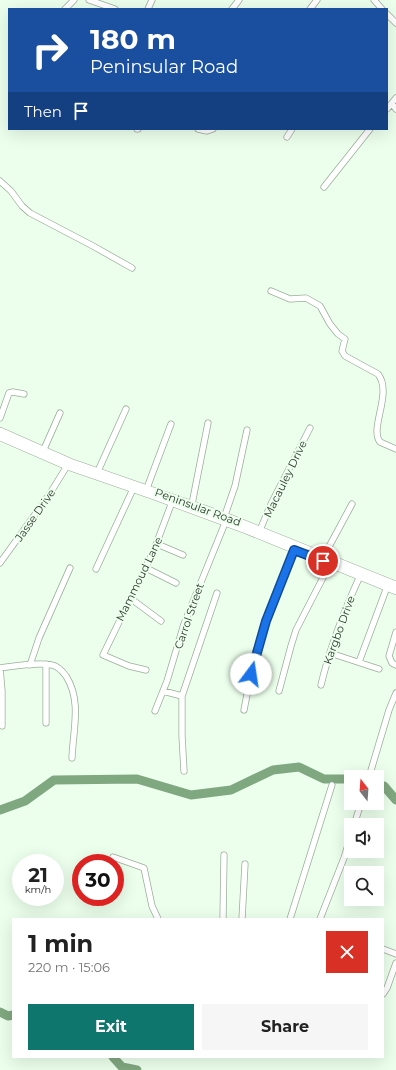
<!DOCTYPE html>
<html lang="en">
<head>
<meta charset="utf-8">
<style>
  body { margin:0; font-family:Montserrat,sans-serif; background:#f6f6f6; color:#222; height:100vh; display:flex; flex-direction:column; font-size:15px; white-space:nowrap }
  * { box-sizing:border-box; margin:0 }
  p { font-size:13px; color:#767676 }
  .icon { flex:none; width:22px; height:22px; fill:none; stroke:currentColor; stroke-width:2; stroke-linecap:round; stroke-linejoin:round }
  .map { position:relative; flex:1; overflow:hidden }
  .side { position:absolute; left:12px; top:918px; width:372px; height:140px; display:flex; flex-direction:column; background:#fff; border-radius:0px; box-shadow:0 4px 16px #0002 }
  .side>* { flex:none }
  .top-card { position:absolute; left:8px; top:8px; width:380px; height:122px; border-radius:0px; box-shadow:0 4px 16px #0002; background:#1a4fa0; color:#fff; overflow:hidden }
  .needle { width:26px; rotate:343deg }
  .buttons { position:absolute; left:344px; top:770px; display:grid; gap:8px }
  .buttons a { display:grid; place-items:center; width:40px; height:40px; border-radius:0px; background:#fff; box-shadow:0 4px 16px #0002; font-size:20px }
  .speed { position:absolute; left:12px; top:854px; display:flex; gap:8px; font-size:20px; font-weight:700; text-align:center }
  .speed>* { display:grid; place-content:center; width:52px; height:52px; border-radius:50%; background:#fff; box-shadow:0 4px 16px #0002; line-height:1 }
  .speed small { font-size:10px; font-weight:400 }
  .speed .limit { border:6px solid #d22; background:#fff; color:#111 }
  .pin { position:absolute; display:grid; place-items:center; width:34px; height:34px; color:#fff; margin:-17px; border:2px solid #fff; border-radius:50%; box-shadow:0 1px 4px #0007 }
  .me { position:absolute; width:44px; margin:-22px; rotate:14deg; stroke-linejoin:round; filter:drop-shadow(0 0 3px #0008) }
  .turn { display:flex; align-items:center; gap:14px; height:84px; padding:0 16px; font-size:18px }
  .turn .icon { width:52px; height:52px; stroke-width:2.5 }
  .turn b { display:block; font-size:28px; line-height:34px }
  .then { display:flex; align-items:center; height:38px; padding:0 16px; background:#0003; gap:8px; font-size:15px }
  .round { display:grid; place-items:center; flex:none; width:42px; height:42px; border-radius:0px; background:#f6f6f6 }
  .summary { display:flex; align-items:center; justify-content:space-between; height:68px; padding:0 16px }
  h1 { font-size:24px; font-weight:700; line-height:30px }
  .primary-button { display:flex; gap:8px; margin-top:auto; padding:8px 16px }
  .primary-button a { flex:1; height:46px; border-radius:0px; background:#0f766e; color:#fff; font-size:16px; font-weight:700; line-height:46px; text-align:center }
  .primary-button a+a { background:#f6f6f6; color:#222 }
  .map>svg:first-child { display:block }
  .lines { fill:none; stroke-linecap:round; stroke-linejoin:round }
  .river { stroke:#80a880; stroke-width:9 }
  .minor-casing { stroke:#9cad9b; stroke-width:7 }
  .major-casing { stroke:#9cad9b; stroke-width:8 }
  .minor { stroke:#fff; stroke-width:5.5 }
  .major { stroke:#fff; stroke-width:7 }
  .route-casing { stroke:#114b97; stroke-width:10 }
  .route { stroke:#1a73e8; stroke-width:7 }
  .labels { text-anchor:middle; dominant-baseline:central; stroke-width:4; stroke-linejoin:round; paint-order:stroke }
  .street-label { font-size:11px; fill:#2e362e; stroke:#ecffec }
</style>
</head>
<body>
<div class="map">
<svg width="396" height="1070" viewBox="0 0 396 1070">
  <rect width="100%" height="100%" fill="#ecffec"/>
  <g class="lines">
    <path class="river" d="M 377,784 L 384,786 L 396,800
      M 0,810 L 25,801 L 54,780 L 137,779 L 191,795 L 231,790 L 273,770 L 299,767 L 324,779 L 351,779
      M 0,1012 L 8,1016 L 13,1015
      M 113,1057 L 122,1067 L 137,1070"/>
    <defs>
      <path id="minor" d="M 89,0 L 115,9
        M 374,0 L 382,9
        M 65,9 L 74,0
        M 148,9 L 152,0
        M 232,9 L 239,0
        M 310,9 L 317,0
        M 387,14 L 396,23
        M 392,104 L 396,109
        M 387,109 L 396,98
        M 137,129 L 138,129
        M 198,129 L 207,131 L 213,129
        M 287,137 L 292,129
        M 0,181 L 11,191 L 22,206 L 30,213 L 93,246 L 132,268
        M 324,187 L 370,129
        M 271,291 L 290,299 L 306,298 L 320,306 L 330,324 L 338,334 L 345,339 L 342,351 L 345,356 L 378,374 C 393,393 369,428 380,442 L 396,449
        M 0,418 L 9,393 L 13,392 L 24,394
        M 44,449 L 60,413
        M 98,471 L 126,409
        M 147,488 L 171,424
        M 192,504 L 208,423
        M 224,518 L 235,486 L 247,430
        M 260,530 L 271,504 L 310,428
        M 157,544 L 183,555
        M 324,556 L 352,504
        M 0,563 L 49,495 L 67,466
        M 146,568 L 176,583
        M 96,569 L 133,489
        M 130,598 L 161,621
        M 396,632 L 389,656 L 392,663 L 396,665
        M 330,653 L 379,669
        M 359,662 L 387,587
        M 46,664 L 46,723
        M 30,665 L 39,638 L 70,568
        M 0,668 C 15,666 37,662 52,665 C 58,666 63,672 66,676 C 82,701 73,730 72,758
        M 0,668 L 2,691 L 2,726
        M 146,670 L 129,666 L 103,655 L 154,550 L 172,502
        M 321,685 C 330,647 344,611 360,576
        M 163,691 L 182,696
        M 279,691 L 291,646 L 296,630 L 330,564
        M 244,710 L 251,674 L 266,621 L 294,550
        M 155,711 L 167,681 L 184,624 L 225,523
        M 184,771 L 182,736 L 182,696 L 217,593
        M 369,777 L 389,710 L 396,693
        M 354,825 L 361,803
        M 113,857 L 144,868 L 152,906 L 158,919
        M 223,919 L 224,855
        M 242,919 L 245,864
        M 290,919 L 332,785
        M 320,919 L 344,858 L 351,835
        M 383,949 L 396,954
        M 383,994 L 387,988 L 396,963"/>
      <path id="major" d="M 0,431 L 70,462 L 225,516 L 396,585
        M 0,437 L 67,466 L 154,496 L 246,530 L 396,591"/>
    </defs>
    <use href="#minor" class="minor-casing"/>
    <use href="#major" class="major-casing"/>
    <use href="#minor" class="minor"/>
    <use href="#major" class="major"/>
  </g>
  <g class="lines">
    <defs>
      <path id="route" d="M 251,674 L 266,621 L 294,550 L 323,561"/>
    </defs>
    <use href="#route" class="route-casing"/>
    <use href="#route" class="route"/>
  </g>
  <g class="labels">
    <g class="street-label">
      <text transform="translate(285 479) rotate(-64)">Macauley Drive</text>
      <text transform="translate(198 507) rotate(20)">Peninsular Road</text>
      <text transform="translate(35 515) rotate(-55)">Jasse Drive</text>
      <text transform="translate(139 579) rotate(-64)">Mammoud Lane</text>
      <text transform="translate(189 616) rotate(-71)">Carrol Street</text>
      <text transform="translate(339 630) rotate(-70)">Kargbo Drive</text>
    </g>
  </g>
</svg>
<div class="buttons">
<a><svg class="needle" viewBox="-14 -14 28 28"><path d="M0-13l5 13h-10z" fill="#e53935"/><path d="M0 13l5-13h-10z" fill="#767676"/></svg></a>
<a><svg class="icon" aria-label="sound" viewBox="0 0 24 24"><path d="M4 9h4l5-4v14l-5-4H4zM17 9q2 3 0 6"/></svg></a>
<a><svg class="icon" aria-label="search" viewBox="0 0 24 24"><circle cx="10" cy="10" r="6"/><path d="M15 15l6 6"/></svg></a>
</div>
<div class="speed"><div>21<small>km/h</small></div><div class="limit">30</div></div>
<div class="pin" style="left:323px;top:561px;background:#d93025"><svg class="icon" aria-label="arrive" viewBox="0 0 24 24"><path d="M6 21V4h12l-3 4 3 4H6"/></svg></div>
<svg class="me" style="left:251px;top:674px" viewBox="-20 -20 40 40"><circle r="19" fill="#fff"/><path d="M0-13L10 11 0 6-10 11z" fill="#1a73e8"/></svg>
<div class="top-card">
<div class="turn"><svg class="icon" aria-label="right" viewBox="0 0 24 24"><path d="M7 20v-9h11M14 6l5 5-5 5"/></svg><div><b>180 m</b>Peninsular Road</div></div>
<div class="then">Then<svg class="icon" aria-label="arrive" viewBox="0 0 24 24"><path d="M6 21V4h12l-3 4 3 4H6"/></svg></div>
</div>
<section class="side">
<div class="summary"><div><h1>1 min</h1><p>220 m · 15:06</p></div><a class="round" style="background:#d93025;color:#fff"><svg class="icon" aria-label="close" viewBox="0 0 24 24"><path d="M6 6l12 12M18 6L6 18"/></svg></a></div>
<div class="primary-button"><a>Exit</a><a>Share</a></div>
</section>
</div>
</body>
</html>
